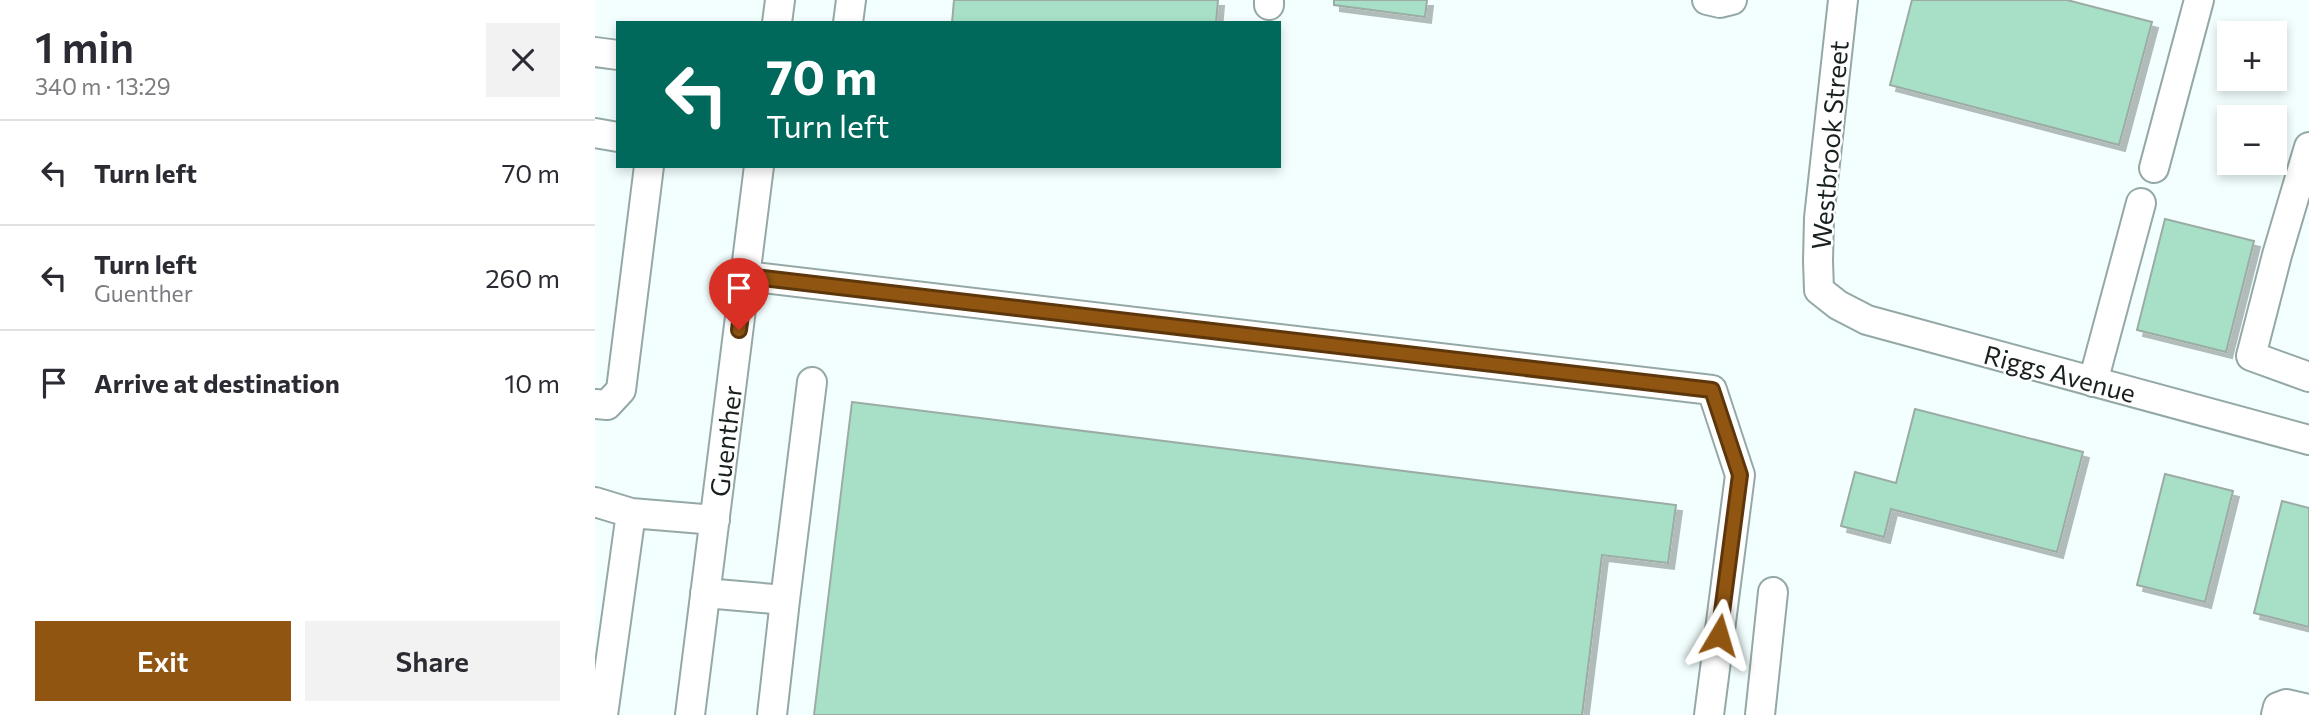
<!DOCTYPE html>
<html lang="en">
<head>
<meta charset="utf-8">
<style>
  body { margin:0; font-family:Commissioner,sans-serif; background:#f2f2f3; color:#2b2b33; height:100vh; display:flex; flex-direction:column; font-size:26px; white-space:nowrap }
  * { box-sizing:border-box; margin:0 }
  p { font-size:23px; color:#7c7c81 }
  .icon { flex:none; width:38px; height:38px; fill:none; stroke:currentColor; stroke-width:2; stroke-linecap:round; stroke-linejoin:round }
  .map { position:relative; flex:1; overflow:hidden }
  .details { display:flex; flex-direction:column; background:#fff; width:595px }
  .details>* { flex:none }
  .top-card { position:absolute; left:21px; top:21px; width:665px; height:147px; border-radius:0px; box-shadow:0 4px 10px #0003; background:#00695c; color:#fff; overflow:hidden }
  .controls { position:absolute; left:1622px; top:21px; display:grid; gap:14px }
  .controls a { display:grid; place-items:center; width:70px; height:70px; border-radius:0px; background:#fff; box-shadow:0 4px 10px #0003; font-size:35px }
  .pin { position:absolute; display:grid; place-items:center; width:60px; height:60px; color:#fff; margin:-72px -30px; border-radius:50% 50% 50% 0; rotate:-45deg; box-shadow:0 0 7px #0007 }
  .pin .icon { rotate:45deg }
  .me { position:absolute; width:77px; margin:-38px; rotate:7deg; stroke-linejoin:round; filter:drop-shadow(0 0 5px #0008) }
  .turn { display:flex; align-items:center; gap:24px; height:147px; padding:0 35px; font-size:32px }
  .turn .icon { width:91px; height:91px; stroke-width:2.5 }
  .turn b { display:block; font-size:49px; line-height:60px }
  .round { display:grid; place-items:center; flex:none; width:74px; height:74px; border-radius:0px; background:#f2f2f3 }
  .summary { display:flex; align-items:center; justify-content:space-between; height:119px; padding:0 35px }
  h1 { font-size:42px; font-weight:600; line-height:52px }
  .action { display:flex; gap:14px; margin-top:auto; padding:14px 35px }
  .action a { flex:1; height:80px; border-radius:0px; background:#8f5511; color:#fff; font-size:28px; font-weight:600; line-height:80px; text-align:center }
  .action a+a { background:#f2f2f3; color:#2b2b33 }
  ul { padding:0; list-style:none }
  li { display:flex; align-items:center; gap:21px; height:105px; padding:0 35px; border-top:2px solid #e1e1e2 }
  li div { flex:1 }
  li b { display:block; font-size:26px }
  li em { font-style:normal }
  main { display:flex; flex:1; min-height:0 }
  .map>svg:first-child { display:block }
  .building { fill:#a8e0c7; stroke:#9baca4; stroke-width:2; filter:url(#shadow) }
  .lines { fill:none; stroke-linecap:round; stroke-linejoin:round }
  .minor-casing { stroke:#94a8a6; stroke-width:32 }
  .minor { stroke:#fff; stroke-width:28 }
  .route-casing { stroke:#5d370b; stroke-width:18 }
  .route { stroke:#8f5511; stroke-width:12 }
  .labels { text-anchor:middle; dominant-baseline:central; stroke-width:5; stroke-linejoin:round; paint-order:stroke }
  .street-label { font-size:26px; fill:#192020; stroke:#fff }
</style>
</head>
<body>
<main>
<section class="details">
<div class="summary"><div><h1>1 min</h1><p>340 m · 13:29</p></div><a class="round"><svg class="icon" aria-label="close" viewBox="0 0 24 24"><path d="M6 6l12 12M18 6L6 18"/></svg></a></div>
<ul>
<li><svg class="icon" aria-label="left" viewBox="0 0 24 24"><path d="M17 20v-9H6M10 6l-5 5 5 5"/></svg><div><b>Turn left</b></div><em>70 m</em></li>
<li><svg class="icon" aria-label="left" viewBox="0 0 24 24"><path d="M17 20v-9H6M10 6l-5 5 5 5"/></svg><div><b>Turn left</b><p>Guenther</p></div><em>260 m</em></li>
<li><svg class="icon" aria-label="arrive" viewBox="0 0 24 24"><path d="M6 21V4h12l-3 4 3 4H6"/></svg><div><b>Arrive at destination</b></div><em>10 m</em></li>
</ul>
<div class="action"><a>Exit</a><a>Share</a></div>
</section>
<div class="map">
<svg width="1714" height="715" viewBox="0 0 1714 715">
  <defs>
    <filter id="shadow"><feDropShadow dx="6" dy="6" stdDeviation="0" flood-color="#0004"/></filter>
  </defs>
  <rect width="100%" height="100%" fill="#f2fffe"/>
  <path class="building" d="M 359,0 L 623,0 L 621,23 L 357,23 Z
    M 739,0 L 832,0 L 830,17 L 739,5 Z
    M 1317,0 L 1472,0 L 1557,22 L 1524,145 L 1295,85 Z
    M 1570,219 L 1659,241 L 1631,352 L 1542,330 Z
    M 257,402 L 1081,505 L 1073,563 L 1007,555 L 987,715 L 219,715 Z
    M 1320,409 L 1488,452 L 1462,552 L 1296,509 L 1289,537 L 1246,526 L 1260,472 L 1301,483 Z
    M 1570,474 L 1638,491 L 1610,602 L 1542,585 Z
    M 1687,501 L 1714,508 L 1714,627 L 1659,613 Z"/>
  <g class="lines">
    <defs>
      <path id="minor" d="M 1112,0 L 1125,3 L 1137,0
        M 1248,0 L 1224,218 L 1223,261 L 1224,290 L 1243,305 L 1272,320 L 1714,440
        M 674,5 L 674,0
        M 182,23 L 185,0
        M 253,23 L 256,0
        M 0,52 L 23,55
        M 0,133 L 23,137
        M 1714,147 L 1682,255 L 1656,356 L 1714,377
        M 1559,168 L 1604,0
        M 151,276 L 1117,390 L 1145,475 L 1114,715
        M 1498,382 L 1546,203
        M 0,404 L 12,405 L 26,390 L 54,166
        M 0,502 L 36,513 L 120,520
        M 110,593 L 190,600 L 177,715
        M 190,600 L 217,382
        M 8,715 L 36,513
        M 95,715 L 164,166
        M 1165,715 L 1178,592
        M 1681,715 L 1683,707 L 1691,704 L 1714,709"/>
    </defs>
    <use href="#minor" class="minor-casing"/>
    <use href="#minor" class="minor"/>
  </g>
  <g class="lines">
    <defs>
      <path id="route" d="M 144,330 L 151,276 L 1117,390 L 1145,475 L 1124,635"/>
    </defs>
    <use href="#route" class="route-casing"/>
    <use href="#route" class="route"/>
  </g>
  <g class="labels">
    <g class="street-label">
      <text transform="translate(1234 145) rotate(-85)">Westbrook Street</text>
      <text transform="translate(1465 373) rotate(15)">Riggs Avenue</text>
      <text transform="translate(130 441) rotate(-83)">Guenther</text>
    </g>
  </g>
</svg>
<div class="controls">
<a>+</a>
<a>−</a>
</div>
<div class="pin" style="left:144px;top:330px;background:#d93025"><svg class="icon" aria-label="arrive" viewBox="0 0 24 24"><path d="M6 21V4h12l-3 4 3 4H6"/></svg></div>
<svg class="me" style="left:1124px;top:635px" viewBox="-20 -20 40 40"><path d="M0-17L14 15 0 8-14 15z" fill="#8f5511" stroke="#fff" stroke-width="4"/></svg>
<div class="top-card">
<div class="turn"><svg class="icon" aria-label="left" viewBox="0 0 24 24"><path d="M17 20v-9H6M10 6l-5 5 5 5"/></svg><div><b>70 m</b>Turn left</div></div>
</div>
</div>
</main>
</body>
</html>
